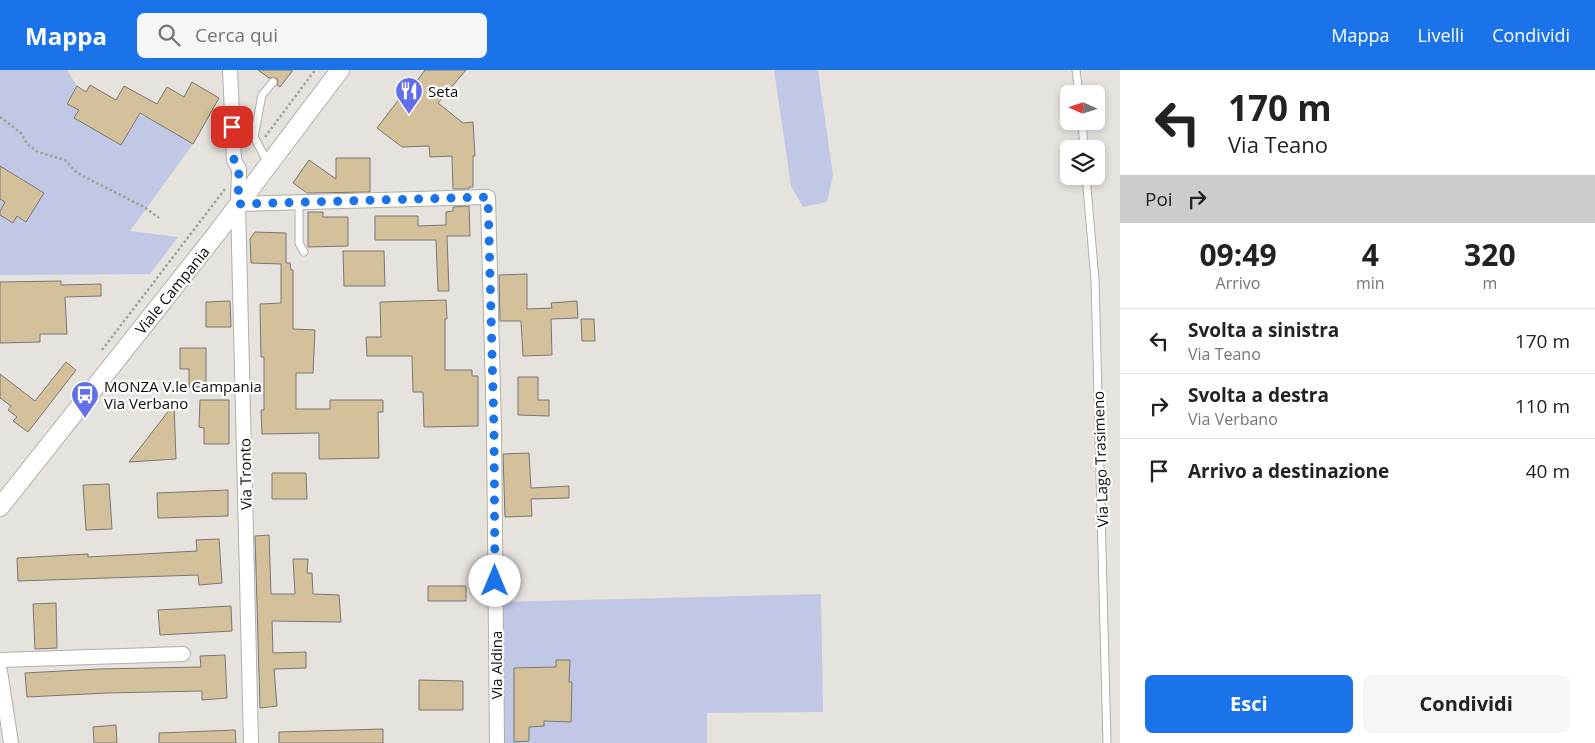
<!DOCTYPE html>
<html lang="it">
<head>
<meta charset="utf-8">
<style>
  body { margin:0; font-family:"Open Sans",sans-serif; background:#f6f6f6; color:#222; height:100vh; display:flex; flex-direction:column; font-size:19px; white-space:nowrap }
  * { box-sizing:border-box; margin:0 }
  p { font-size:16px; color:#767676 }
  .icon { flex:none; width:28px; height:28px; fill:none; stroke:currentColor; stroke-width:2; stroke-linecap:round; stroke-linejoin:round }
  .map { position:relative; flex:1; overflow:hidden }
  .sheet { display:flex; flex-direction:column; background:#fff; width:475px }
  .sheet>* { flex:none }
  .top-card { background:#fff; color:#222; overflow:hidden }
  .needle { width:32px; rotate:273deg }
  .tools { position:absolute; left:1060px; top:15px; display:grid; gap:10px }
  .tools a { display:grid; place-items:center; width:45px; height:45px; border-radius:8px; background:#fff; box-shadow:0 2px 8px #0003; font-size:25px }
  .pin { position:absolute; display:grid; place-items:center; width:42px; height:42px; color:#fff; margin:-21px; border-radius:10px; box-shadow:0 2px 8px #0006 }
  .me { position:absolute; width:55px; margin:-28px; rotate:0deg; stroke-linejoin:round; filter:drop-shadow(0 0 4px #0008) }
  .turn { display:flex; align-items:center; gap:18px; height:105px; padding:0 25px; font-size:22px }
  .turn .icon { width:65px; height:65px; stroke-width:2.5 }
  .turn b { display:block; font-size:35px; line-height:42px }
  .then { display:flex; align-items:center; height:48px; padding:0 25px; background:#0003; gap:10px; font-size:19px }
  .eta { display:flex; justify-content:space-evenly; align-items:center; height:85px; text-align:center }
  .eta b { font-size:30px; font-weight:700; line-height:35px }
  .action { display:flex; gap:10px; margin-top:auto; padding:10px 25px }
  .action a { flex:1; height:58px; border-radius:8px; background:#1a73e8; color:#fff; font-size:20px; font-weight:700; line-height:58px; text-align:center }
  .action a+a { background:#f6f6f6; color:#222 }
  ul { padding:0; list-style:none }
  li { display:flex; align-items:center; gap:15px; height:65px; padding:0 25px; border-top:1px solid #e0e0e0 }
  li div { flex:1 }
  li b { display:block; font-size:19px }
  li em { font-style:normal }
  header { display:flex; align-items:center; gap:30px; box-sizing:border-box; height:70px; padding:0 25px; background:#1a73e8; color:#fff }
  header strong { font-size:24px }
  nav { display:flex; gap:28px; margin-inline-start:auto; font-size:18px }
  .search { width:350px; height:45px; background:#f6f6f6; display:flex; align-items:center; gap:12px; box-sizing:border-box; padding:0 18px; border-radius:8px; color:#767676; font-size:19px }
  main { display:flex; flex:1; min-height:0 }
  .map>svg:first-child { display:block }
  .green { fill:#c1c8e5 }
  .building { fill:#d4c19c; stroke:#797773 }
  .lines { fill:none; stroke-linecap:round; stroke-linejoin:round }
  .service-casing { stroke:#b1afaa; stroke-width:9 }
  .minor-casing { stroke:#b1afaa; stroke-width:16 }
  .tertiary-casing { stroke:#b1afaa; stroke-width:20 }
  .path { stroke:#a2a09d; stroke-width:2.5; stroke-dasharray:2.5 2.5; stroke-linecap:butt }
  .service { stroke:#fff; stroke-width:7 }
  .minor { stroke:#fff; stroke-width:14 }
  .tertiary { stroke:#fff; stroke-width:18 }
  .route { stroke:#1a73e8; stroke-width:9; stroke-dasharray:0 16.2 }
  .labels { text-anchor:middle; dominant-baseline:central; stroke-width:4.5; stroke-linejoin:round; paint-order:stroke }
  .poi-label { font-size:15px; fill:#0d0c0b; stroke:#fff; text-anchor:start }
  .street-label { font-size:15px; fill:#0d0c0b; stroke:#fff }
</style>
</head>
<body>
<header>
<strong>Mappa</strong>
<div class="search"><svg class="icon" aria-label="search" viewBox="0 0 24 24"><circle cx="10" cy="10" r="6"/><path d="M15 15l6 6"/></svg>Cerca qui</div>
<nav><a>Mappa</a><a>Livelli</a><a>Condividi</a></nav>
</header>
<main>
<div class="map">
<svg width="1120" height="673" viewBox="0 0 1120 673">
  <rect width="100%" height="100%" fill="#e6e3df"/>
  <path class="green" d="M 0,0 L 67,0 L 77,16 L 67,34 L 79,40 L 74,48 L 121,75 L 139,45 L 149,48 L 193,74 L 130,161 L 178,167 L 150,204 L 0,205 Z
    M 774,0 L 818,0 L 833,105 L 827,132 L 803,137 L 791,116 Z
    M 821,524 L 823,642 L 707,643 L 707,673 L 503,673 L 501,532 Z"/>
  <path class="building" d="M 258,0 L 293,0 L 280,17 L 277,15 L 278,11 L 276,8 L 269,8 Z
    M 425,0 L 466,0 L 438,33 L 463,53 L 473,52 L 475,86 L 473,86 L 473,117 L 469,117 L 469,119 L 453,119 L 452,86 L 430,87 L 429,76 L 402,77 L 377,58 L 406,20 L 408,23 Z
    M 192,12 L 219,28 L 193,74 L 140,43 L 121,75 L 74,48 L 79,40 L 67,34 L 77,16 L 86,22 L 90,15 L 116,30 L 124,16 L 157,34 L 167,17 L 184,27 Z
    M 336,88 L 370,88 L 370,122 L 307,123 L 293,113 L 309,90 L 336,109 Z
    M 0,96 L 44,123 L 26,152 L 17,146 L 13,153 L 0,145 L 0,141 L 5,132 L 0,129 Z
    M 469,136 L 470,166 L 447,166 L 449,221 L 438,221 L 436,170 L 375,170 L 375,146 L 418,146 L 418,156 L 446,155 L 446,142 L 453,141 L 453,137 Z
    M 308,142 L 323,142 L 323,147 L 348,147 L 348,176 L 308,177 Z
    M 255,162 L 286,163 L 286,193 L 290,193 L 291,200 L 293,200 L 293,259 L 315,260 L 313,303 L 296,303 L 296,339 L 330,339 L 330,330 L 383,330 L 383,342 L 378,342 L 379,388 L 319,389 L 319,363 L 262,364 L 261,340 L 264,340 L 264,287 L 261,287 L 260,234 L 281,233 L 281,194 L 251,193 L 250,169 Z
    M 343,181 L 384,181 L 385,216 L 344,216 Z
    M 527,204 L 527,239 L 552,238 L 551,233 L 577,231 L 578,248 L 551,249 L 552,285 L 523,286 L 521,251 L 500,251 L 499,205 Z
    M 61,211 L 61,215 L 101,214 L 101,226 L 65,227 L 67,264 L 40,264 L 40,272 L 0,273 L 0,212 Z
    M 446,230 L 447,249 L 445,249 L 445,300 L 472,300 L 472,306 L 478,306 L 478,356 L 424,357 L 423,322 L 413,322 L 412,286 L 367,286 L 366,267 L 381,267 L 380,232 Z
    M 230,231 L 231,257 L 206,257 L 206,232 Z
    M 581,249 L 594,249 L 595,271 L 582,271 Z
    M 180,278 L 206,278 L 206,317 L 189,317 L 189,299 L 180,299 Z
    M 66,292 L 76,300 L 28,362 L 13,351 L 17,347 L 8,340 L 11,336 L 0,328 L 0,304 L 35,331 Z
    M 518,307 L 538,307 L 538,330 L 549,330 L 549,346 L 518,345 Z
    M 200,330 L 229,330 L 229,374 L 204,374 L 204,358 L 199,357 Z
    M 174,334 L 176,389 L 129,392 Z
    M 529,383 L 531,418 L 569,416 L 569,428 L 531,429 L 532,446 L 505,447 L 503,384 Z
    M 272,403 L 306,403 L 307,429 L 272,429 Z
    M 109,414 L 112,459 L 86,460 L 83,415 Z
    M 228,420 L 228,446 L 158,448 L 157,423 Z
    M 269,465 L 271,524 L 295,524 L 293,489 L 308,489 L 307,503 L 312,503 L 313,524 L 339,525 L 341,552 L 272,551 L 273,583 L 306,582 L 306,598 L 274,599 L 277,636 L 260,638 L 255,466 Z
    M 219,469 L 222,513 L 199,515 L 198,505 L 18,511 L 17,488 L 88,484 L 88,487 L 197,481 L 196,470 Z
    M 428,516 L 466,516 L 466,531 L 428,531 Z
    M 56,533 L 57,578 L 35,579 L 33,534 Z
    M 231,536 L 232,561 L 160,565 L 158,540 Z
    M 225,585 L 227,628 L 202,630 L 202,621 L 107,623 L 27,627 L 25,603 L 98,599 L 201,597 L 200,586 Z
    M 556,590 L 570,590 L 569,612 L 572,612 L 571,652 L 544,651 L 544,656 L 529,657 L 529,671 L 514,672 L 514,598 L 556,597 Z
    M 419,610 L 463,611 L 463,640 L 419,640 Z
    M 116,655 L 117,673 L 94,673 L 93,657 Z
    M 383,659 L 383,673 L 279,673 L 279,662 Z
    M 235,660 L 236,673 L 159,673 L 159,663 Z"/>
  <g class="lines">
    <defs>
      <path id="service" d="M 1076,0 L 1079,24
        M 1082,51 L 1084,79
        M 268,93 L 254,67 L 262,25 L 273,12
        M 1086,106 L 1095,210 L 1107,673
        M 299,132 L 299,173 L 304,182"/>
      <path id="minor" d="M 230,0 L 234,90 L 239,99 L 238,134 L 251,673
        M 238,134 L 488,127 L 494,359 L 497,673
        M 0,590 L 183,584
        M 0,601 L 11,673"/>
      <path id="tertiary" d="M 0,437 L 217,163 L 340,0"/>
    </defs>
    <use href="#service" class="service-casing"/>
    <use href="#minor" class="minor-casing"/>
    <use href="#tertiary" class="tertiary-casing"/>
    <path class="path" d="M 0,47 L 21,63 L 27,74 L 38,82 L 65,90 L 77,103 L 144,137 L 159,148
      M 265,67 L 315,0
      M 102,280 L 225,119"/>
    <use href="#service" class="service"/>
    <use href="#minor" class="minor"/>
    <use href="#tertiary" class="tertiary"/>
  </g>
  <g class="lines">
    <path class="route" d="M 232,57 L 234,90 L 239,98 L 238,134 L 488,127 L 494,360 L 495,511"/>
  </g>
  <defs>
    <symbol id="restaurant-pin" viewBox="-11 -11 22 30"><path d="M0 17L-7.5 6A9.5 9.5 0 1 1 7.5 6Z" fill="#636fe8" stroke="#fff"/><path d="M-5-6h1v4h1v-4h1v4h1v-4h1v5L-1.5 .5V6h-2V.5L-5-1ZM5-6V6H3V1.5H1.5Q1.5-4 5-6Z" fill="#fff"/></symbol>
    <symbol id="bus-pin" viewBox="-11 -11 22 30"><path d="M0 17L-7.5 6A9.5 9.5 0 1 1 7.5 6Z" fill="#636fe8" stroke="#fff"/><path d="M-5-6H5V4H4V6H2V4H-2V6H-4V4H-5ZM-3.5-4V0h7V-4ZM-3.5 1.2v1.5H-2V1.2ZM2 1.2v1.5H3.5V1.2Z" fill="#fff"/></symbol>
  </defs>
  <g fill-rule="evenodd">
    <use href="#restaurant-pin" x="393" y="5" width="32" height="43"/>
    <use href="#bus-pin" x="69" y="309" width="32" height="43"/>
  </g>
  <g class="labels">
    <g class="poi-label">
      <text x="428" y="21">Seta</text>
      <text x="104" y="316">MONZA V.le Campania<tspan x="104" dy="17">Via Verbano</tspan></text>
    </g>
    <g class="street-label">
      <text transform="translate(172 220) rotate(-51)">Viale Campania</text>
      <text transform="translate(1100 389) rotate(-92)">Via Lago Trasimeno</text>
      <text transform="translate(245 404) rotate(-91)">Via Tronto</text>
      <text transform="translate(496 595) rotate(-90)">Via Aldina</text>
    </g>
  </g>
</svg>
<div class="tools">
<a><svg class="needle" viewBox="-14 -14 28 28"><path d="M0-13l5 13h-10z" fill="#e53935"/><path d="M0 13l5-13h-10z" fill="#767676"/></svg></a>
<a><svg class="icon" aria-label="layers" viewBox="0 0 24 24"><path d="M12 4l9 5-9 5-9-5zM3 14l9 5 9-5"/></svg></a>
</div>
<div class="pin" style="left:232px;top:57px;background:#d93025"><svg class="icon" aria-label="arrive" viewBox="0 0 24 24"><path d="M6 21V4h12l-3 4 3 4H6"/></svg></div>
<svg class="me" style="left:495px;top:511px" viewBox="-20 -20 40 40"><circle r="19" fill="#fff"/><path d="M0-13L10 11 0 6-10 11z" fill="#1a73e8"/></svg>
</div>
<section class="sheet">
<div class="top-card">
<div class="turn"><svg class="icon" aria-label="left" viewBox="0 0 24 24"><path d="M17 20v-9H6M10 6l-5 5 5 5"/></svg><div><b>170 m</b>Via Teano</div></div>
<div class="then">Poi<svg class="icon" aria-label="right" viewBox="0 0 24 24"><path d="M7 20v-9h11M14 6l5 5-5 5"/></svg></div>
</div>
<div class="eta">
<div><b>09:49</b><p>Arrivo</p></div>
<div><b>4</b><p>min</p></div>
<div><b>320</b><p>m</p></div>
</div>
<ul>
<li><svg class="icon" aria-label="left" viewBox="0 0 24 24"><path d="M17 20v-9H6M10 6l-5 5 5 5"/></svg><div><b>Svolta a sinistra</b><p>Via Teano</p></div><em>170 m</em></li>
<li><svg class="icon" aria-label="right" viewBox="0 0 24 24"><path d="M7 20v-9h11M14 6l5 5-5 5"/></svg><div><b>Svolta a destra</b><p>Via Verbano</p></div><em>110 m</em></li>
<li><svg class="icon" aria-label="arrive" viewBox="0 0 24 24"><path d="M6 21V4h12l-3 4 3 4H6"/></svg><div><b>Arrivo a destinazione</b></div><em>40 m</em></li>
</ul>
<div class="action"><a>Esci</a><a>Condividi</a></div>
</section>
</main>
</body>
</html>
